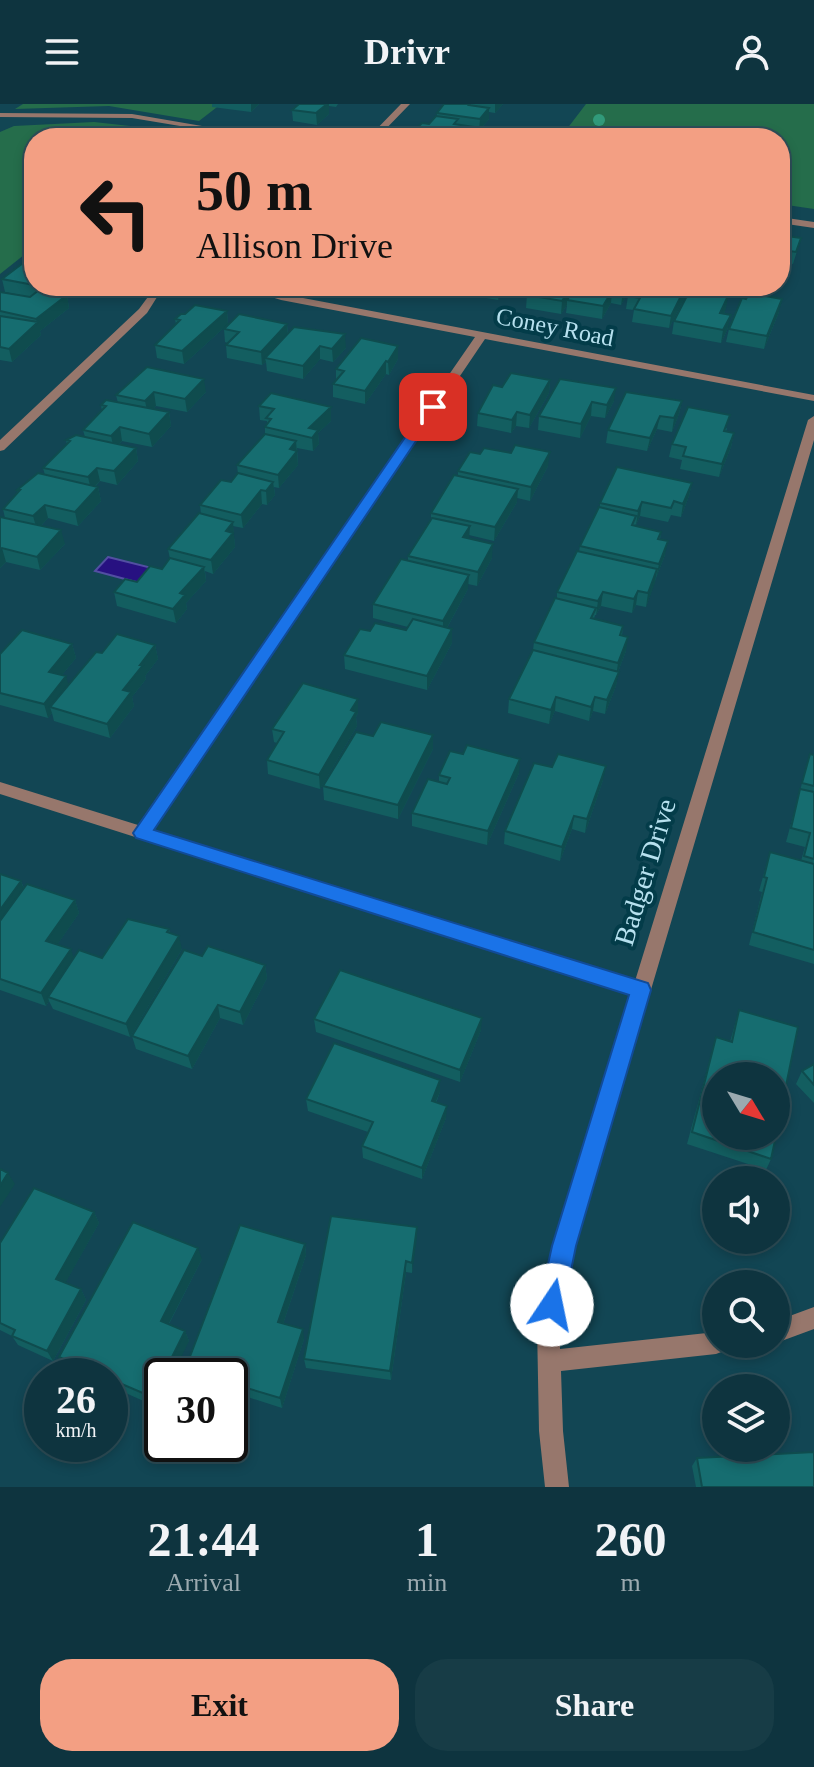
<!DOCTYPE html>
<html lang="en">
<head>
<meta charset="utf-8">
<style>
  body { margin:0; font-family:"Times New Roman",serif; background:#173c46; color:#f1f3f6; height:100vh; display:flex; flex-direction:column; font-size:30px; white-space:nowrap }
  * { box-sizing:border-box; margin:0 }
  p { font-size:26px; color:#9baab0 }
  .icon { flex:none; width:44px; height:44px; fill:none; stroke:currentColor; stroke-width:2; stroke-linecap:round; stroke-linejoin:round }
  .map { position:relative; height:1383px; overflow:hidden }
  .side { display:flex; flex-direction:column; background:#0e343f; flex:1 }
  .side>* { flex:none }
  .top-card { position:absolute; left:24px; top:24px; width:766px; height:168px; border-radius:32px; box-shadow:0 4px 12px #0003,0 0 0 2px #2e4f59; background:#f39f83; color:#111; overflow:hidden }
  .needle { width:52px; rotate:128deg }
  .fabs { position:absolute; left:702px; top:958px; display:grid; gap:16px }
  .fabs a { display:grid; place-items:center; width:88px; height:88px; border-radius:50%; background:#0e343f; box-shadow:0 4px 12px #0003,0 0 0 2px #2e4f59; font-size:40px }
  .speed { position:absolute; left:24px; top:1254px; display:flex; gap:16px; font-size:40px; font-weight:700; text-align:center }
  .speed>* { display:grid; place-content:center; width:104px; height:104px; border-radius:50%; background:#0e343f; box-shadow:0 4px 12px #0003,0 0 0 2px #2e4f59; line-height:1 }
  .speed small { font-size:20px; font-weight:400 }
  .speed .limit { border:4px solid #111; border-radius:12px; background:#fff; color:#111 }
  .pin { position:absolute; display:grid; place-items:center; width:68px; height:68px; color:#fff; margin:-34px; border-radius:16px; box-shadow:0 4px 12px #0006 }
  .me { position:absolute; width:88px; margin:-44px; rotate:11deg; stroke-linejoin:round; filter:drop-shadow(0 0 6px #0008) }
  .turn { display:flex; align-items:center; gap:28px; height:168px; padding:0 40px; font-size:36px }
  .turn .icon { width:104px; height:104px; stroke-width:2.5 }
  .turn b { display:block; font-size:56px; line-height:68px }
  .eta { display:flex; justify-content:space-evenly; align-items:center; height:136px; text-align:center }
  .eta b { font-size:48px; font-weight:700; line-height:56px }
  .primary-button { display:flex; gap:16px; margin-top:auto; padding:16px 40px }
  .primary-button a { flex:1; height:92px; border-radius:32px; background:#f39f83; color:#111; font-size:32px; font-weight:700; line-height:92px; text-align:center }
  .primary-button a+a { background:#173c46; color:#f1f3f6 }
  header { display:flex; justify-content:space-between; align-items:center; height:104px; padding:0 40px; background:#0e343f; font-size:36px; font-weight:700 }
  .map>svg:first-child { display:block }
  .green { fill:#256d4b }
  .water { fill:#271181; stroke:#524fa2; stroke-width:2 }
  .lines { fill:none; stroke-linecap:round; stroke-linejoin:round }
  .street { fill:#97776c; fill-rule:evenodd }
  .tree { fill:#319a7a }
  .wall { fill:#135e60 }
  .shaded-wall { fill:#0f4c4e }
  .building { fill:#166d70; stroke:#0f4c4e; stroke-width:2 }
  .route { fill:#1a73e8; stroke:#114b97; stroke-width:2 }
  .labels { text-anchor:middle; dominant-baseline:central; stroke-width:8; stroke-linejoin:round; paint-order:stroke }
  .far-street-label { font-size:24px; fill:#b7e1ef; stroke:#033c49 }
  .street-label { font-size:28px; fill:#b7e1ef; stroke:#033c49 }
</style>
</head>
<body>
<header><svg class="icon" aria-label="menu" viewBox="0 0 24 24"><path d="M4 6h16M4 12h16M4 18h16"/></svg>Drivr<svg class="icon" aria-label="person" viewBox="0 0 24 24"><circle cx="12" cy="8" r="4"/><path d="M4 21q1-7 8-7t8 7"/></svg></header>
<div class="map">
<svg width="814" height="1383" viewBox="0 0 814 1383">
  <rect width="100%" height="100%" fill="#124654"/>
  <path class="green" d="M 23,0 L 221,0 L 199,17 L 109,2 L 15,5 Z
    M 586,0 L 814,0 L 814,105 L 780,100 L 780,34 L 560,34 Z
    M 94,18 L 185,28 L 176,34 L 34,34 L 34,143 L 0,170 L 0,28 L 14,22 Z"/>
  <path class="water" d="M 108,453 L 152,464 L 140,479 L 95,467 Z"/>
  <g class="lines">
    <path class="street" d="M 401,0 L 410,0 L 377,34 L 368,34 Z
      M 0,9 L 132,10 L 272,34 L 252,34 L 132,14 L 0,13 Z
      M 780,113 L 814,118 L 814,124 L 780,119 Z
      M 156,182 L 168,182 L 159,190 L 147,209 L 4,346 L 0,347 L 0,336 L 139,205 Z
      M 237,182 L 253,182 L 282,190 L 814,291 L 814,297 L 485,235 L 153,726 L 635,877 L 808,316 L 814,312 L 814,336 L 575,1142 L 559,1221 L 560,1245 L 716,1228 L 716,1240 L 727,1240 L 724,1247 L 716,1250 L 561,1267 L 563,1327 L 569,1383 L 545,1383 L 539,1327 L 537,1221 L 553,1142 L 631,891 L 0,690 L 0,678 L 138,721 L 475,233 L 281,196 Z
      M 814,1203 L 814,1225 L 776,1239 L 776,1217 Z"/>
  </g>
  <circle class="tree" cx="599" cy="16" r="6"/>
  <path class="wall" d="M 212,0 L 259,0 L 251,8 L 212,3 Z
    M 299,0 L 338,0 L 336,3 L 329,2 L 329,10 L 317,21 L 293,17 L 292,6 Z
    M 444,0 L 503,0 L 495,9 L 489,8 L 489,15 L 479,27 L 474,26 L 474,34 L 418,34 L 418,23 L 429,20 L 437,12 L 437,9 Z
    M 780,131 L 801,134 L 793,160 L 787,159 L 784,170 L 780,169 Z
    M 34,154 L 34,182 L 74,182 L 64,191 L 67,191 L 69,204 L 40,227 L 41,231 L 12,258 L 0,256 L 0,188 L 31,193 L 5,188 L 2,175 Z
    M 409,182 L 519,182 L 516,187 L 505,185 L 498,196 L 463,190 L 464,184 L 458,191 Z
    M 526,182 L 630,182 L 629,188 L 621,201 L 611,199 L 602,215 L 566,209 L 567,201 L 561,210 L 526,204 L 527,191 L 529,187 L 525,186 Z
    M 686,182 L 684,195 L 669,224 L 632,218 L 634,206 L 626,205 L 628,192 Z
    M 728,192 L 724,210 L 728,224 L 721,239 L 672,230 L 674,217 Z
    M 746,195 L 779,208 L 764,245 L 726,238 L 729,225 Z
    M 227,207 L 228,220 L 184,260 L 157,254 L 155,241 L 176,220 L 175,215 L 185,210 Z
    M 287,220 L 288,230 L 346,244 L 333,258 L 320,255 L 303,275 L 267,267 L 266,258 L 262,261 L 227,254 L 226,241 L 228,239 L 225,238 L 224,225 Z
    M 398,242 L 398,255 L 389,271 L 386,270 L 365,300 L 333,293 L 333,280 L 336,276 L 336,265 Z
    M 147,263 L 206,288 L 187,308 L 156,302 L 153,305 L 169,308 L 171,322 L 152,343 L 122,337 L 119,340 L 136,344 L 138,357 L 117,381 L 100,377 L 95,383 L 98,383 L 101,397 L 78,422 L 48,414 L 41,422 L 65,440 L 40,466 L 6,458 L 0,464 L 0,413 L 5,414 L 3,405 L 18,389 L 17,386 L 45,371 L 43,364 L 67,341 L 66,336 L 85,333 L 83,326 L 102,307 L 101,301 L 118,299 L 116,291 Z
    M 560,275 L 614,297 L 605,314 L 591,312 L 580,334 L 538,326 L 539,312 Z
    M 550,276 L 549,289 L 529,324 L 516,322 L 511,329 L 477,322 L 478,309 L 502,283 Z
    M 682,297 L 679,310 L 672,328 L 657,325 L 647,347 L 606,339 L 608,326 Z
    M 259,302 L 331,303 L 331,317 L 318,329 L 319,340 L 313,347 L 297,344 L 298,361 L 279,384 L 274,383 L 275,391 L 267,401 L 262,400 L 243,424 L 233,422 L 235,443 L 213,470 L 205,467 L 206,477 L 186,499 L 187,505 L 176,519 L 117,502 L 114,488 L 162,465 L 170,455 L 168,445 L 201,410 L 200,401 L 231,378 L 238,370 L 237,361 L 265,330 L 265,323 L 267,320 L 267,317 L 260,316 Z
    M 727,324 L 726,328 L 734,329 L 731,343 L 719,373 L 680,365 L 682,356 L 669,353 L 672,340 Z
    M 548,362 L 530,397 L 517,394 L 517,398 L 494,437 L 469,431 L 469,435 L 492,454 L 477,482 L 468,480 L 468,485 L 447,524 L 452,539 L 427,586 L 345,565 L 344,551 L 370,527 L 406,526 L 408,523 L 373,514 L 373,500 L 408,457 L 408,452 L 431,416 L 431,409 L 458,372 L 458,367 Z
    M 692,379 L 689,392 L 681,413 L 671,411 L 668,418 L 640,412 L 636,421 L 635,420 L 635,422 L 661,428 L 660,435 L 665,451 L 656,474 L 646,503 L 636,501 L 632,509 L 601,502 L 596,511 L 595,511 L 594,515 L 623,522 L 622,531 L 626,547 L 618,568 L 616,582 L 605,610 L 593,607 L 589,617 L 555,607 L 549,620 L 508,609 L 509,595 L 533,546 L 534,538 L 557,495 L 557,488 L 579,448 L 580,442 L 600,404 L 600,399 Z
    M 72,540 L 76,554 L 62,571 L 68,581 L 102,549 L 155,541 L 158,555 L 145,572 L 146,575 L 132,593 L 134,602 L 110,634 L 54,617 L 52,609 L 48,614 L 0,601 L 0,550 Z
    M 358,609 L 356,613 L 357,622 L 320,685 L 268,670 L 267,656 L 277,639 L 274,638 L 272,625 Z
    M 433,631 L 433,645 L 398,715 L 324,696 L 323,682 L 373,632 Z
    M 810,650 L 814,651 L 814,860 L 749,841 L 762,788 L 759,787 L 770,748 L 801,757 L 805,743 L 786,738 Z
    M 519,669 L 487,741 L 412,722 L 412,709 L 439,678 L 439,671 Z
    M 603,676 L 585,729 L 572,725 L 560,757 L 504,740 L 505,727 Z
    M 0,770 L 21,777 L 24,784 L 75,796 L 79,809 L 57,841 L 73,854 L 102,854 L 169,825 L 170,829 L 182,845 L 130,933 L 53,905 L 49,897 L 46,902 L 0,886 Z
    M 202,852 L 265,861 L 267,874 L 243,921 L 220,914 L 192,965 L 136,945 L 132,932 Z
    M 739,906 L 771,1055 L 766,1066 L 687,1040 L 716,933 L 730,938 Z
    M 314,915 L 481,926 L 460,978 L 316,928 Z
    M 814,960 L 814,999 L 796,980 L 802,967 Z
    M 440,976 L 440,988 L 436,999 L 446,1014 L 422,1075 L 363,1054 L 362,1042 L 368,1028 L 308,1007 L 306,995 Z
    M 94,1108 L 99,1119 L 65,1179 L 81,1185 L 86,1196 L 53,1257 L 18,1241 L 12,1232 L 0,1226 L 0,1139 Z
    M 417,1123 L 412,1169 L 406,1168 L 391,1276 L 306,1264 L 304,1255 Z
    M 305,1140 L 306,1151 L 283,1220 L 304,1235 L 282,1304 L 232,1288 L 230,1285 L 230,1272 L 190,1272 L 186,1263 Z
    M 202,1155 L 169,1220 L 185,1227 L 189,1237 L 162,1272 L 162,1292 L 157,1303 L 110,1282 L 110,1272 L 87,1272 L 65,1262 L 59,1253 Z
    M 697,1354 L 814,1383 L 696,1383 L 692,1362 Z"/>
  <path class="shaded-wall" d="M 251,0 L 259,0 L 251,8 Z
    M 325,0 L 329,0 L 329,10 L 317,21 L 316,9 Z
    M 495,0 L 503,0 L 495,9 Z
    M 489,4 L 489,15 L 479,27 L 480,15 Z
    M 474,23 L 474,34 L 464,34 Z
    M 56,182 L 74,182 L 56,197 L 53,184 Z
    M 459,182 L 464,182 L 458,191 Z
    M 500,182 L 506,182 L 505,185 L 498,196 Z
    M 572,182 L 579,182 L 567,196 L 567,201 L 561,210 L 562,197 Z
    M 627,182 L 630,182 L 629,188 L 621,201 L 623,188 Z
    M 686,182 L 684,195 L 669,224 L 671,212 Z
    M 612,187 L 611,199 L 602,215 L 603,202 Z
    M 67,191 L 69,204 L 40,227 L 41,231 L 12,258 L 9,245 L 37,219 L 36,215 Z
    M 728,192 L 726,205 L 718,222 L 720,209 Z
    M 782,195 L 779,208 L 764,245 L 767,232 Z
    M 227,207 L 228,220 L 184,260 L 182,247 Z
    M 731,211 L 728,224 L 721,239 L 723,226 Z
    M 287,220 L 288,233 L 265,254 L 266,258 L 262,261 L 261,248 Z
    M 345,230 L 346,244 L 333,258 L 332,245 Z
    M 320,242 L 320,255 L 303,275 L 303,262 Z
    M 398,242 L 398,255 L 389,271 L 388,258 Z
    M 386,257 L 386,270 L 365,300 L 365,287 Z
    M 204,275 L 206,288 L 187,308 L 185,295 Z
    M 550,276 L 549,289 L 529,324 L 530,311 Z
    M 616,284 L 614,297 L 605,314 L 607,301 Z
    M 154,288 L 156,302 L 148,311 L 145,297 Z
    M 682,297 L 679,310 L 672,328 L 674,314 Z
    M 592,298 L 591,312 L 580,334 L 581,320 Z
    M 331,303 L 331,317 L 318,329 L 319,340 L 313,347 L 312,334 L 309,324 Z
    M 169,308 L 171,322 L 152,343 L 149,330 Z
    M 517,308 L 516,322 L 511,329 L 512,316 Z
    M 660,312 L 657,325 L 647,347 L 650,334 Z
    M 120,323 L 122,337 L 114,345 L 111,332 Z
    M 734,329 L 731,343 L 719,373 L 722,360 Z
    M 296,337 L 298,361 L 279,384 L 278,371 L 290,345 Z
    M 136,344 L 138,357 L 117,381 L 114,367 Z
    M 550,348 L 548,362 L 530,397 L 531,383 Z
    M 97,364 L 100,377 L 91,386 L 88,373 Z
    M 273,378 L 275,391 L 267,401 L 266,387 Z
    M 692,379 L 689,392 L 681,413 L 683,400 Z
    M 98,383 L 101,397 L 78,422 L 75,408 Z
    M 518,385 L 517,398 L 494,437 L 495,423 Z
    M 261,386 L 262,400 L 243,424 L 241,411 Z
    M 642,398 L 640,412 L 636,421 L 638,407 Z
    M 45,401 L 48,414 L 37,426 L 33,412 Z
    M 233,418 L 235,443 L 213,470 L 211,456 L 226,427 Z
    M 470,422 L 469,436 L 463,433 Z
    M 61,426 L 65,440 L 40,466 L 37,453 Z
    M 668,437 L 665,451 L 656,474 L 659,460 Z
    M 493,440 L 492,454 L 477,482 L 478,468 Z
    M 2,444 L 6,458 L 0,464 L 0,446 Z
    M 204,463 L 206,477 L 186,499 L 187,505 L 176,519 L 173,505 L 180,489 Z
    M 657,465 L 655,479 L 646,503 L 648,489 Z
    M 469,471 L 468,485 L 443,531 L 443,517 Z
    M 638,487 L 636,501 L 632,509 L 634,495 Z
    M 603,488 L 601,502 L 596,511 L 598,497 Z
    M 452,525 L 452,539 L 427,586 L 427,572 Z
    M 628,533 L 626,547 L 616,573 L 618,559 Z
    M 72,540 L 76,554 L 53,582 L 49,568 Z
    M 155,541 L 158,555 L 145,572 L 146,575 L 132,593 L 134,602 L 110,634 L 107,620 L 123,586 L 140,561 Z
    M 619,568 L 616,582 L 605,610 L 607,596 Z
    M 66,572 L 70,586 L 50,603 L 52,609 L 48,614 L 44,600 Z
    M 556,593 L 555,607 L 549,620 L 551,606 Z
    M 595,593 L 593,607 L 589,617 L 591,603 Z
    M 358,595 L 358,609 L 356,613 L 357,622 L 320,685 L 319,671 L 351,606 Z
    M 433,631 L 433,645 L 398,715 L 398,701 Z
    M 520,655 L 519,669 L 487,741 L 488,727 Z
    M 606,662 L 603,676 L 585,729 L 587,715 Z
    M 574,712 L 572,725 L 560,757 L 562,743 Z
    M 21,777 L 26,791 L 0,827 L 0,806 Z
    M 75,796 L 79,809 L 51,850 L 46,837 Z
    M 179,832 L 182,845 L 130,933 L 126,920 Z
    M 71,845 L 75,858 L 48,893 L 49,897 L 46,902 L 41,889 Z
    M 265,861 L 267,874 L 243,921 L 240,908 Z
    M 218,901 L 220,914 L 192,965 L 188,952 Z
    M 482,914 L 481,926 L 460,978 L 460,966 Z
    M 440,976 L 440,988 L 431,1009 L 432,997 Z
    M 447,1002 L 446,1014 L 422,1075 L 422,1064 Z
    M 8,1069 L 15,1080 L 0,1103 L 0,1082 Z
    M 94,1108 L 99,1119 L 62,1185 L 56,1175 Z
    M 417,1123 L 417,1134 L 412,1169 L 412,1159 Z
    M 305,1140 L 306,1151 L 280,1229 L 278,1218 Z
    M 198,1144 L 202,1155 L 165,1227 L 161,1217 Z
    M 406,1157 L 406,1168 L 391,1276 L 390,1267 Z
    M 81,1185 L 86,1196 L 53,1257 L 47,1247 Z
    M 303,1225 L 304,1235 L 282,1304 L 280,1294 Z
    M 185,1227 L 189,1237 L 172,1272 L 163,1272 Z
    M 162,1274 L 162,1292 L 157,1303 L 152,1293 Z"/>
  <path class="building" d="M 299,0 L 327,0 L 316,9 L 292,6 Z
    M 444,0 L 470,0 L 469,1 L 489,4 L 480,15 L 437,9 Z
    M 436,12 L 458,15 L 454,20 L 474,23 L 464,34 L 419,28 L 423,23 L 418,23 L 422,19 L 429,20 Z
    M 161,31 L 175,34 L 157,34 Z
    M 780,131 L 801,134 L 796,148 L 790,147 L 786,157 L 780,156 Z
    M 31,153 L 34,154 L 34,181 L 2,175 Z
    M 533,182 L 572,182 L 562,197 L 527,191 Z
    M 576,182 L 627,182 L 623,188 L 612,187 L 603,202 L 567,196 Z
    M 634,182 L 686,182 L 671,212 L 634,205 L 640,194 L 628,192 Z
    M 39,186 L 67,191 L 36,215 L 0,207 L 0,188 L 30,193 Z
    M 690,186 L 728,192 L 720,209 L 731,211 L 723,226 L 674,217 Z
    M 749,189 L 782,195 L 767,232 L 729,225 L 742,194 L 746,195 Z
    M 195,201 L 227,207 L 182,247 L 155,241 L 180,216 L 175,215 L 181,210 L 185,210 Z
    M 239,210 L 287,220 L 261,248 L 226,241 L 239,228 L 224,225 Z
    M 0,212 L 38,218 L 9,245 L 0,243 Z
    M 294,223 L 345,230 L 332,245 L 320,242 L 303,262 L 265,254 Z
    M 361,234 L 398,242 L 388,258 L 386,257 L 365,287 L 333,280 L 344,267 L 336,265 Z
    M 147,263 L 204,275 L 185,295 L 154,288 L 145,297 L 116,291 Z
    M 511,269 L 550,276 L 530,311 L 517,308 L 512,316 L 478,309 L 493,281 L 502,283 Z
    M 560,275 L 616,284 L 607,301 L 592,298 L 581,320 L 539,312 Z
    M 626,288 L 682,297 L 674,314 L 660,312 L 650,334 L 608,326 Z
    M 271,289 L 331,303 L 309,324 L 318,326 L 312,334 L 265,323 L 271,315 L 266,314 L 274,305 L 259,302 Z
    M 106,296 L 169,308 L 149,330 L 120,323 L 111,332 L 83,326 L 106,302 L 101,301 Z
    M 688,303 L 730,311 L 724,327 L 734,329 L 722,360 L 683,352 L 686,343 L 672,340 Z
    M 265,330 L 296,337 L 290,345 L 297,347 L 278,371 L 237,361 Z
    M 76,331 L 136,344 L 114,367 L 97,364 L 88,373 L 43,364 L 70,337 L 66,336 Z
    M 515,341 L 550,348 L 531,383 L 458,367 L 470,348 L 480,350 L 484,344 L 511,349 Z
    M 617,363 L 692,379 L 683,400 L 674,397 L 671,404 L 642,398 L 638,407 L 600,399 Z
    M 38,369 L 98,383 L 75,408 L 45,401 L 33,412 L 3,405 L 20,386 L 17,386 Z
    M 238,369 L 273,378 L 266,387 L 261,386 L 241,411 L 200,401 L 221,376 L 231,378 Z
    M 454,371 L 518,385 L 495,423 L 431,409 Z
    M 599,403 L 636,412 L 632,421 L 661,428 L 658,435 L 668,437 L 659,460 L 580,442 Z
    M 199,409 L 233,418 L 226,427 L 233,429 L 211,456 L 168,445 Z
    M 0,413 L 61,426 L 37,453 L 2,444 L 0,446 Z
    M 432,414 L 470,422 L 463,433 L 493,440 L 478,468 L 408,452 Z
    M 577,447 L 657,465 L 648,489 L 638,487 L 634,495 L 603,488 L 598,497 L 557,488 Z
    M 170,454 L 204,463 L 180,489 L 185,491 L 173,505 L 114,488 L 125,475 L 137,478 L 150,462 L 162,465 Z
    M 401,455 L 469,471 L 443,517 L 373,500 Z
    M 555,494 L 596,504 L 591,514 L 623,522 L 620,531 L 628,533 L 618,559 L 534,538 Z
    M 413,515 L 452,525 L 427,572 L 344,551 L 360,525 L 370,527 L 375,519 L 406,526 Z
    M 22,526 L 72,540 L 49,568 L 66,572 L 44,600 L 0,589 L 0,550 Z
    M 117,530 L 155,541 L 140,561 L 143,561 L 123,586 L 131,588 L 107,620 L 50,603 L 96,548 L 102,549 Z
    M 533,546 L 619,568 L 607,596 L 595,593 L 591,603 L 556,593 L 551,606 L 509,595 Z
    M 303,579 L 358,595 L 351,606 L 356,608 L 319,671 L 267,656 L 284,628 L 272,625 Z
    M 381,618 L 433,631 L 398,701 L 323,682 L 356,628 L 373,632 Z
    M 467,641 L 520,655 L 488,727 L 412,709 L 428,675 L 447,680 L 450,674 L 439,671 L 450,647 L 463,650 Z
    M 558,650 L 606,662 L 587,715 L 574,712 L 562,743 L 505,727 L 534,659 L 552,663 Z
    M 810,650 L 814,651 L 814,682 L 802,679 Z
    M 800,685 L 814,688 L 814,755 L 804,752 L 810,729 L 791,724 Z
    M 770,748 L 814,760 L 814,846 L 753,828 L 767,774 L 764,773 Z
    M 0,770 L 21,777 L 0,806 Z
    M 27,780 L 75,796 L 46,837 L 71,845 L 41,889 L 0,875 L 0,817 Z
    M 128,815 L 169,825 L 167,828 L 179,832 L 126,920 L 48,893 L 79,846 L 102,854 Z
    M 208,842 L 265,861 L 240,908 L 218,901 L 188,952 L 132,932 L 184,846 L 202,852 Z
    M 340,866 L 482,914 L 460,966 L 314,915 Z
    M 739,906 L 798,923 L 776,1031 L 776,972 L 716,972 L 716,1032 L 776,1032 L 771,1055 L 692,1028 L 716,933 L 732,938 Z
    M 334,939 L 440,976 L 432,997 L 447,1002 L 422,1064 L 362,1042 L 373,1018 L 306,995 Z
    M 814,960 L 814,981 L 802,967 Z
    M 0,1065 L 8,1069 L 0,1082 Z
    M 34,1084 L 94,1108 L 56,1175 L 81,1185 L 47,1247 L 12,1232 L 15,1226 L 0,1219 L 0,1139 Z
    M 331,1112 L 417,1123 L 412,1159 L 406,1157 L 390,1267 L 304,1255 Z
    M 133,1118 L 198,1144 L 161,1217 L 185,1227 L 152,1293 L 110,1275 L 110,1272 L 103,1272 L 59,1253 Z
    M 240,1121 L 305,1140 L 278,1218 L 303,1225 L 280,1294 L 230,1279 L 230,1272 L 215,1272 L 186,1263 Z
    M 814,1348 L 814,1383 L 702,1383 L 697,1354 Z"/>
  <path class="route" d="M 428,300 L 439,303 L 154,726 L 648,879 L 651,886 L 576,1142 L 564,1201 L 561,1210 L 552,1213 L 543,1210 L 539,1201 L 552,1142 L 629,891 L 136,734 L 133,729 Z"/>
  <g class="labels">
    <g class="far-street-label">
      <text transform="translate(555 223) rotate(11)">Coney Road</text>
    </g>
    <g class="street-label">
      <text transform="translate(645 768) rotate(-73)">Badger Drive</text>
    </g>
  </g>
</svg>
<div class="fabs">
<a><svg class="needle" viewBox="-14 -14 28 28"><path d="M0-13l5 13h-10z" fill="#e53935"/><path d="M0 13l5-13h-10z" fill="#9baab0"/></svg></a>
<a><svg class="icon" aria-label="sound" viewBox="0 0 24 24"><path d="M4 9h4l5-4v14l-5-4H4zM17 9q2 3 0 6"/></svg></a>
<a><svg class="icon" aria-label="search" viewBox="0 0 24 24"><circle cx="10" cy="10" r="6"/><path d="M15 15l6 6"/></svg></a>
<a><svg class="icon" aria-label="layers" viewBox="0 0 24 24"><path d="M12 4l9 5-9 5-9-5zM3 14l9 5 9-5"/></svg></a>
</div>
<div class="speed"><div>26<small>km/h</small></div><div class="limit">30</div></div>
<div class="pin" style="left:433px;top:303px;background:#d93025"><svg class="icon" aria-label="arrive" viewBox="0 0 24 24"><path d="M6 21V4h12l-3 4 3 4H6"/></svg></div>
<svg class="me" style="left:552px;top:1201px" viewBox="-20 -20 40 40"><circle r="19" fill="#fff"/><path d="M0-13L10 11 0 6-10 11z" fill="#1a73e8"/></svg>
<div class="top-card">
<div class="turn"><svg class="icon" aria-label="left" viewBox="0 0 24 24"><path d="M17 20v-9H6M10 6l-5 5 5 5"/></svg><div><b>50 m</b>Allison Drive</div></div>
</div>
</div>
<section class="side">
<div class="eta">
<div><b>21:44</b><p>Arrival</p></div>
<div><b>1</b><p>min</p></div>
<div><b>260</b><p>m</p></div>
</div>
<div class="primary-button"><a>Exit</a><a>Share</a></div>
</section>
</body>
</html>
